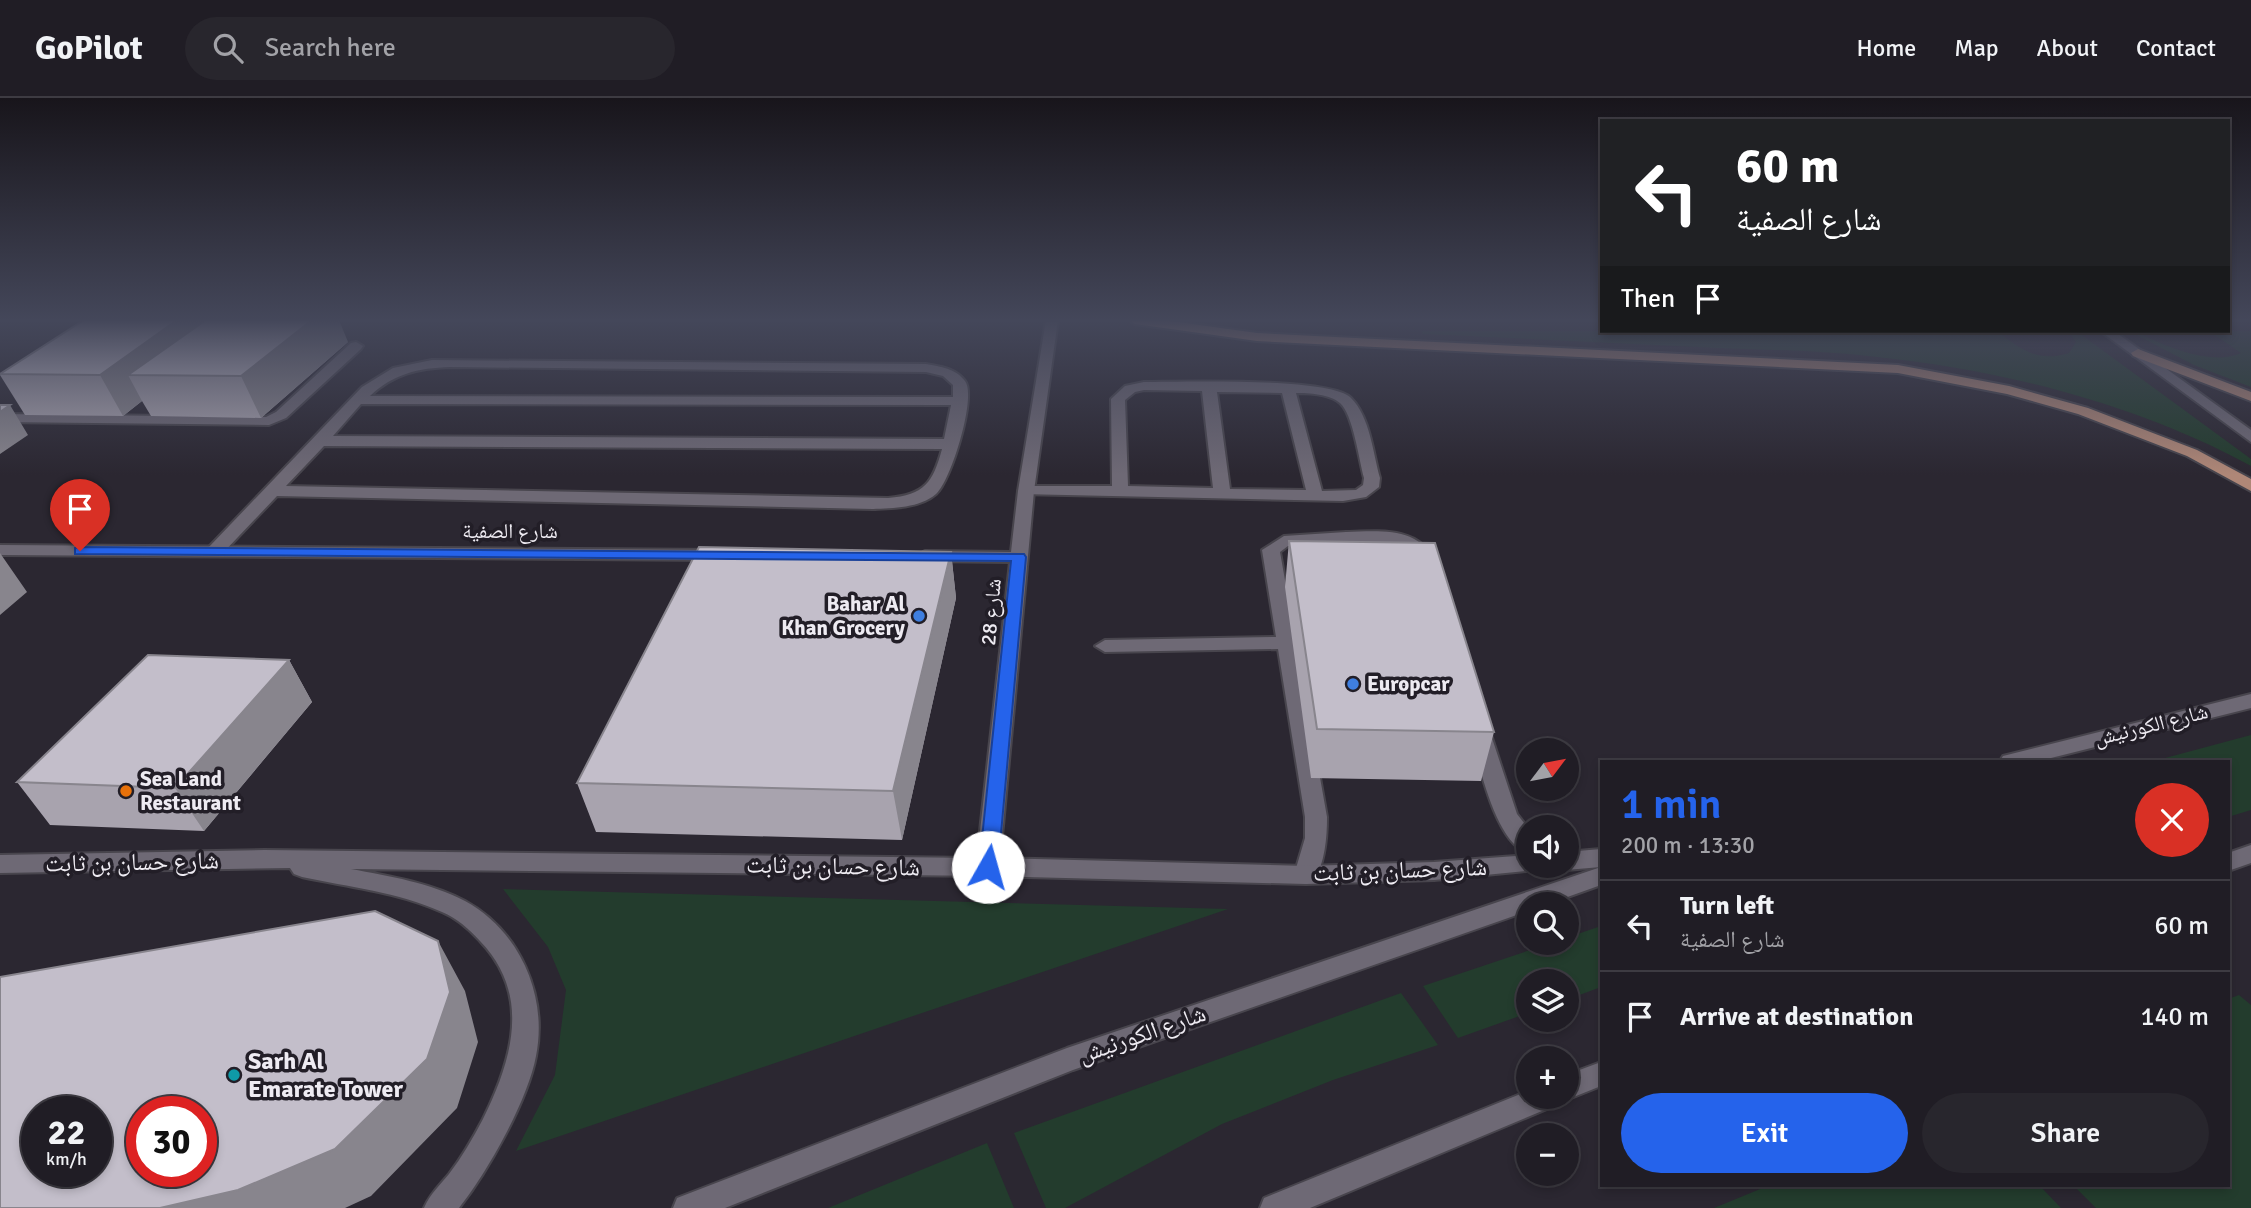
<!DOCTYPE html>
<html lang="en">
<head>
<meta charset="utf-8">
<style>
  body { margin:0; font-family:Signika,"Noto Naskh Arabic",sans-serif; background:#28262d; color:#f1f3f6; height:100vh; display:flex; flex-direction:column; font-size:26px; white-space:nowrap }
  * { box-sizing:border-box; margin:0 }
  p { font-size:23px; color:#a2a2a7 }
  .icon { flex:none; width:38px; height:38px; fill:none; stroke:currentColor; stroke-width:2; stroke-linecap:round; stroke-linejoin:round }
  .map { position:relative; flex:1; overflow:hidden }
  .sheet { position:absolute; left:1600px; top:662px; width:630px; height:427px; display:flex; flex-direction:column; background:#201d25; border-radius:0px; box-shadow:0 4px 10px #0003,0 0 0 2px #3d3b42 }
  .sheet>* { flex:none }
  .top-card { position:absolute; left:1600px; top:21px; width:630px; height:214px; border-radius:0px; box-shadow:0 4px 10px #0003,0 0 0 2px #3d3b42; background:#202124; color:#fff; overflow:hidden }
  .needle { width:46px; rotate:58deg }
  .controls { position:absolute; left:1516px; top:640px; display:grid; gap:14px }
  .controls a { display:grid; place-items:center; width:63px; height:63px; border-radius:50%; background:#201d25; box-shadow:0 4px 10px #0003,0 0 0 2px #3d3b42; font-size:35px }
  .speed { position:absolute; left:21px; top:998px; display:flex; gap:14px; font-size:35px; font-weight:700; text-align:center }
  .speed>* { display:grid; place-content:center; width:91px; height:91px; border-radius:50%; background:#201d25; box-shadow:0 4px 10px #0003,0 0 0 2px #3d3b42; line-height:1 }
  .speed small { font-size:18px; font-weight:400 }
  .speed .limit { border:10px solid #d22; background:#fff; color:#111 }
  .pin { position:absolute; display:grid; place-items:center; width:60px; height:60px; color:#fff; margin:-72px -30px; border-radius:50% 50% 50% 0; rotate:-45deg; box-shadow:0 0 7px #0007 }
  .pin .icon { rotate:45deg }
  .me { position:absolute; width:77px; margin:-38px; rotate:7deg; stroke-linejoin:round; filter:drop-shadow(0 0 5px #0008) }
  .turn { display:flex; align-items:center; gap:24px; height:147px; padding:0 21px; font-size:32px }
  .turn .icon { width:91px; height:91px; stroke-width:2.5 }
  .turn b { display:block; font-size:49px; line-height:60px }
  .then { display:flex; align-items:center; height:66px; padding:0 21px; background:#0003; gap:14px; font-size:26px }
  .round { display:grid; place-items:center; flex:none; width:74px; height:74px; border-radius:37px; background:#28262d }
  .head { display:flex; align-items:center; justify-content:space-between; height:119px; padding:0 21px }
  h1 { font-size:42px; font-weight:600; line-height:52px; color:#2563eb }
  .primary-button { display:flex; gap:14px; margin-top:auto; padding:14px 21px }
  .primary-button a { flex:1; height:80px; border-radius:42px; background:#2563eb; color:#fff; font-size:28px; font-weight:600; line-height:80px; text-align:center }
  .primary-button a+a { background:#28262d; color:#f1f3f6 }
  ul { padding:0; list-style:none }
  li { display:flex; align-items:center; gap:21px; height:91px; padding:0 21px; border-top:2px solid #3d3b42 }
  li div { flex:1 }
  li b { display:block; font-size:26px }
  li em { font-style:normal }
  header { display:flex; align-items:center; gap:42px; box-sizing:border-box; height:98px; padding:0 35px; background:#201d25; border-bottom:2px solid #3d3b42 }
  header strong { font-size:33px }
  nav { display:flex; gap:38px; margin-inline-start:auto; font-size:24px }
  .search { width:490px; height:63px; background:#28262d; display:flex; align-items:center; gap:18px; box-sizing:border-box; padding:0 24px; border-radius:38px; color:#a2a2a7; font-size:26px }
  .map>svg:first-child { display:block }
  .green { fill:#233c2d }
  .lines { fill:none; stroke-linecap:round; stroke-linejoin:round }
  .service-casing { stroke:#48454d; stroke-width:4 }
  .minor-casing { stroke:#48454d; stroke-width:4 }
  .secondary-casing { stroke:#48454d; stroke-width:4 }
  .primary-casing { stroke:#48454d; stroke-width:4 }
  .service { fill:#6e6975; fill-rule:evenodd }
  .minor { fill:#6e6975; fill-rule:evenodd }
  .secondary { fill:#6e6975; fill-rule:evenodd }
  .primary { fill:#af8777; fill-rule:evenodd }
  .wall { fill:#a8a3ae }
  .shaded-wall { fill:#88858d }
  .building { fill:#c3beca; stroke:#88858d; stroke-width:2; fill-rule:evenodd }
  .route { fill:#2563eb; stroke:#184099; stroke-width:2 }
  .shop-dot { fill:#3f7fe0; stroke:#221e27; stroke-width:2.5 }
  .food-dot { fill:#e8710a; stroke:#221e27; stroke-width:2.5 }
  .culture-dot { fill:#0f9aa8; stroke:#221e27; stroke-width:2.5 }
  .labels { text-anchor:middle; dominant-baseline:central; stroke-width:7; stroke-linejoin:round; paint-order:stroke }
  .street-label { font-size:21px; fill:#eeebf2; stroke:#221e27 }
  .poi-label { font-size:21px; font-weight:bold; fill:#eeebf2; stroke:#221e27; text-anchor:start }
  .near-street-label { font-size:24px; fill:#eeebf2; stroke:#221e27 }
  .near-poi-label { font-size:24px; font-weight:bold; fill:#eeebf2; stroke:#221e27; text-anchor:start }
</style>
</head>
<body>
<header>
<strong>GoPilot</strong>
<div class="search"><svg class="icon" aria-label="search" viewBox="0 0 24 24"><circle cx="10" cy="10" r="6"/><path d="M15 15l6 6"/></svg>Search here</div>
<nav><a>Home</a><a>Map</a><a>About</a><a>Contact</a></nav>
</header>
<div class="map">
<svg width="2251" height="1110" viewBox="0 0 2251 1110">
  <rect width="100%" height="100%" fill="#2b2731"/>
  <path class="green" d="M 1422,233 L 1997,233 C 2020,251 2038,265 2069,255 L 2076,244 L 2069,234 L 2079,235 L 2251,361 L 2251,368 C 2139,307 2004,272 1877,259 C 1818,252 1758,252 1698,249 C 1606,245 1515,240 1423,236 Z
    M 2209,233 L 2251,233 L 2251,289 L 2194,267 L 2131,234 C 2141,235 2148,240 2158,244 C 2181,254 2217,266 2241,255 Z
    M 2251,637 L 2251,712 L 2228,719 L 2228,663 L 2154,663 Z
    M 503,791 L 1228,811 L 516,1053 L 555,977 L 566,892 L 548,849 Z
    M 1601,828 L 1601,889 L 1566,902 L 1566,884 L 1528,884 L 1528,915 L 1458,940 L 1423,888 L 1551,845 L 1566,845 L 1566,840 Z
    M 1401,895 L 1438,947 L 1333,982 L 1222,1026 L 1065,1110 L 1046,1110 L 1014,1035 Z
    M 2239,897 L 2251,907 L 2251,1110 L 2096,1110 L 2073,1087 L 2228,1087 L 2228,901 Z
    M 987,1045 L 1014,1110 L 828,1110 Z
    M 1770,1087 L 2039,1087 L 2061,1110 L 1714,1110 Z"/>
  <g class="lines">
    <defs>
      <path id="service" d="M 356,244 L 363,248 L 361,251 L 286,320 L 269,327 L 0,324 L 0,316 L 266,319 L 276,314 L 351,245 Z
        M 432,262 L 926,266 C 941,269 955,270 965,283 C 977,298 951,383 936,396 C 920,410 893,410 873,411 L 277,398 L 220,458 L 208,458 L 205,454 L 208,450 L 362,289 L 393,270 ZM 450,269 L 926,274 L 943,278 L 953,287 L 953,299 L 370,298 C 393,276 418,270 450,269 ZM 361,306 L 951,307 L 944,341 L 333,338 ZM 324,348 L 942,351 C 933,384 925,397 888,400 L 286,388 Z
        M 1144,284 C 1180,284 1331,279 1351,300 C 1370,319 1373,355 1380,380 L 1379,389 L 1366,399 L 1343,403 L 1020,396 L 1018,393 L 1026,388 L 1112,388 L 1111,301 L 1125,288 ZM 1144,292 L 1202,293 L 1213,390 L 1128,388 L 1125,302 L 1135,294 ZM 1217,294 L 1282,295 L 1306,392 L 1230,391 ZM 1296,295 C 1309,295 1330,296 1340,305 C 1353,316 1359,362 1364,380 L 1363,387 L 1356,392 L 1322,393 Z
        M 1346,434 C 1379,433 1421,428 1435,465 L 1426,470 L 1420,469 L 1406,449 L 1381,444 L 1288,448 L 1280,454 L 1327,719 C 1327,740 1325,764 1314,783 L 1306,786 L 1298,783 L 1294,777 L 1305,740 L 1305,719 L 1278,551 L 1105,554 L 1095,548 L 1105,542 L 1276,539 L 1262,452 L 1284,438 Z
        M 1480,627 L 1487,629 L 1490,634 L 1517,716 L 1528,730 L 1528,755 C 1495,745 1479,665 1470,634 L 1473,629 Z"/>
      <path id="minor" d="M 1046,222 L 1058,222 L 1034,393 L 1000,760 L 1306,768 L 1434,764 L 1528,757 L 1528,768 L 1538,768 L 1536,772 L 1434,782 L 1306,786 L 988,778 L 351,771 C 389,778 431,785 465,803 C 520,833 548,898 536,958 C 528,1002 487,1075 459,1110 L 424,1110 C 430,1096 440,1087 449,1076 C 462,1059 473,1040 483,1021 C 512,962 532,897 480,843 C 469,831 457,820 442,814 C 398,794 349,789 302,779 L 294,776 L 290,770 L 0,775 L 0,757 L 264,752 L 977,760 L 1010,464 L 925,463 L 916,458 L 925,453 L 1011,454 L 1018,393 Z
        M 0,447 L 720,452 L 729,457 L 720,462 L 0,457 Z
        M 1601,751 L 1601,769 L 1566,772 L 1557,768 L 1566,768 L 1566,754 Z"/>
      <path id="secondary" d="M 2100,233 L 2114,233 L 2251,332 L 2251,344 Z
        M 2251,596 L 2251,610 L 2039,663 L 2000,663 L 2003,658 Z
        M 2251,747 L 2251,765 L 2228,773 L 2228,755 Z
        M 1601,769 L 1601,787 L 1545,807 L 1528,807 L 1528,813 L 1073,972 L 725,1110 L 673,1110 L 677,1100 L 1067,950 Z
        M 1601,964 L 1601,988 L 1566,1002 L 1558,999 L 1554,1008 L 1310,1110 L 1260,1110 L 1264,1100 L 1528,993 L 1528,999 L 1566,999 L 1566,977 Z"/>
      <path id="primary" d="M 1129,222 L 1163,222 L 1257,235 L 1898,267 L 2009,288 L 2088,310 L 2197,352 L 2251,381 L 2251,393 L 2187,358 L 2078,316 L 2007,296 L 1898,275 L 1257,243 L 1135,226 Z
        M 2138,251 L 2251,294 L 2251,303 L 2133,258 L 2131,255 Z"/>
    </defs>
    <use href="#service" class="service-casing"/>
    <use href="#minor" class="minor-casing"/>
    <use href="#secondary" class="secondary-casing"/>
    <use href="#primary" class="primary-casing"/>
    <use href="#service" class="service"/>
    <use href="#minor" class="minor"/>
    <use href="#secondary" class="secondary"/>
    <use href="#primary" class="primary"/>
  </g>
  <path class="wall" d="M 348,244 L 261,320 L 151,318 L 142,303 L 123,318 L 25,317 L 0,277 L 0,276 Z
    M 1289,443 L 1494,634 L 1481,683 L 1311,680 L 1285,489 Z
    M 951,454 L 956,500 L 902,742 L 596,734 L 577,685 Z
    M 289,562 L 312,604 L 204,733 L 50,727 L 17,684 Z"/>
  <path class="shaded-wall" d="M 177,222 L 208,222 L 128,277 L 142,303 L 123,318 L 100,277 Z
    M 312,222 L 339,222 L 348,244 L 261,320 L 241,278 Z
    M 10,307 L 28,337 L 0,356 L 0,314 Z
    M 951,454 L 956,500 L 902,742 L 893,693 Z
    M 0,455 L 27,494 L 0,517 Z
    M 289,562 L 312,604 L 204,733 L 175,690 Z
    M 438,843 L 465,893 L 478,944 L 457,1010 L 371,1098 L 345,1110 L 160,1110 Z"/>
  <path class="building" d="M 84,222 L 177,222 L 100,277 L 0,276 Z
    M 206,222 L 312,222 L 241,278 L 128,277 Z
    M 0,307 L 10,307 L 0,314 Z
    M 1289,443 L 1435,445 L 1494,634 L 1317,631 Z
    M 699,449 L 951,454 L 893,693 L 577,685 Z
    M 148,557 L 289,562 L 175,690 L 17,684 Z
    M 375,813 L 438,843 L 450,894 L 427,961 L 335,1051 L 238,1092 L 160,1110 L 0,1110 L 0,879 ZM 37,1013 L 96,1013 L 96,1073 L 37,1073 ZM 142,1013 L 201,1013 L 201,1073 L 142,1073 Z"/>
  <linearGradient id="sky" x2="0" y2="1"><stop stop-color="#18151b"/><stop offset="0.59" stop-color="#44475a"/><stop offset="1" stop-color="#44475a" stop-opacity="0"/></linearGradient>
  <rect width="2251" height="377" fill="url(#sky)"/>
  <path class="route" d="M 80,449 L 1024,456 L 1026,459 L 998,769 L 995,775 L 988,777 L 982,775 L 979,769 L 1011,463 L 75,456 L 75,450 Z"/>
  <g class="shop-dot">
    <circle cx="919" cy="518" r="7"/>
    <circle cx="1353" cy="586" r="7"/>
  </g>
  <circle class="food-dot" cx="126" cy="693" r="7"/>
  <circle class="culture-dot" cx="234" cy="977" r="7"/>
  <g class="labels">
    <g class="street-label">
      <text x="510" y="433">شارع الصفية</text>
      <text transform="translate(991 514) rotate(-85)">شارع 28</text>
      <text transform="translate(2151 627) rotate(-14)">شارع الكورنيش</text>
    </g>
    <g class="poi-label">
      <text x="905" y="506" text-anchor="end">Bahar Al<tspan x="905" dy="24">Khan Grocery</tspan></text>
      <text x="1367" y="586">Europcar</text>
      <text x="140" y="681">Sea Land<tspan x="140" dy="24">Restaurant</tspan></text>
    </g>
    <g class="near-street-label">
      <text transform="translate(132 764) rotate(-1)">شارع حسان بن ثابت</text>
      <text transform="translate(833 768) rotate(1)">شارع حسان بن ثابت</text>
      <text transform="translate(1400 772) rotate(-2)">شارع حسان بن ثابت</text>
      <text transform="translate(1142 936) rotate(-19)">شارع الكورنيش</text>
    </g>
    <g class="near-poi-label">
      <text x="248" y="963">Sarh Al<tspan x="248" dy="28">Emarate Tower</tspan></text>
    </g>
  </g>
</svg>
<div class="controls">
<a><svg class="needle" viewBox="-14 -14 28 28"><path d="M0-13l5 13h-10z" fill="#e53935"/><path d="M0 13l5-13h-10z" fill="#a2a2a7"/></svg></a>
<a><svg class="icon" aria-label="sound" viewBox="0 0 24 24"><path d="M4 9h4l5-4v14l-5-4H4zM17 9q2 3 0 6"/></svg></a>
<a><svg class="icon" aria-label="search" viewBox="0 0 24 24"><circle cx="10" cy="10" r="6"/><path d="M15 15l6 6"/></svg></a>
<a><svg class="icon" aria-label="layers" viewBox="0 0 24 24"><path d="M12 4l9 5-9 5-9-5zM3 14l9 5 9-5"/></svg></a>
<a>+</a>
<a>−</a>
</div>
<div class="speed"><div>22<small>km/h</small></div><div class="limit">30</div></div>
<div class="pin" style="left:80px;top:453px;background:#d93025"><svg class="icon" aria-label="arrive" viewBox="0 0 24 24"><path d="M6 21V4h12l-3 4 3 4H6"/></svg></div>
<svg class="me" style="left:988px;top:769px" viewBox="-20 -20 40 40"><circle r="19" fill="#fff"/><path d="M0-13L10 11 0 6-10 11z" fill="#2563eb"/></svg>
<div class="top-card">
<div class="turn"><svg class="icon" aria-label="left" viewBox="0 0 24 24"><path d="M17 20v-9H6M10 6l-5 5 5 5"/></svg><div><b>60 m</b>شارع الصفية</div></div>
<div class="then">Then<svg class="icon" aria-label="arrive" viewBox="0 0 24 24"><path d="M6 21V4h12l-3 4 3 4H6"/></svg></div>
</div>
<section class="sheet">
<div class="head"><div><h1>1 min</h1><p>200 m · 13:30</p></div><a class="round" style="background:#d93025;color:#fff"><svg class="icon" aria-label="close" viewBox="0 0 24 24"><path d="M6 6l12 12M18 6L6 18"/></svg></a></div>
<ul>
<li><svg class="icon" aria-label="left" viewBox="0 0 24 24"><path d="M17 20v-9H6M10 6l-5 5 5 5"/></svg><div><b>Turn left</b><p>شارع الصفية</p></div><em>60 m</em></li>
<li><svg class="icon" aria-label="arrive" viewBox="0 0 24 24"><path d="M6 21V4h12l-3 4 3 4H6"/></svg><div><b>Arrive at destination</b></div><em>140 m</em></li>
</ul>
<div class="primary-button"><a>Exit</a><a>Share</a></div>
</section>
</div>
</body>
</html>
